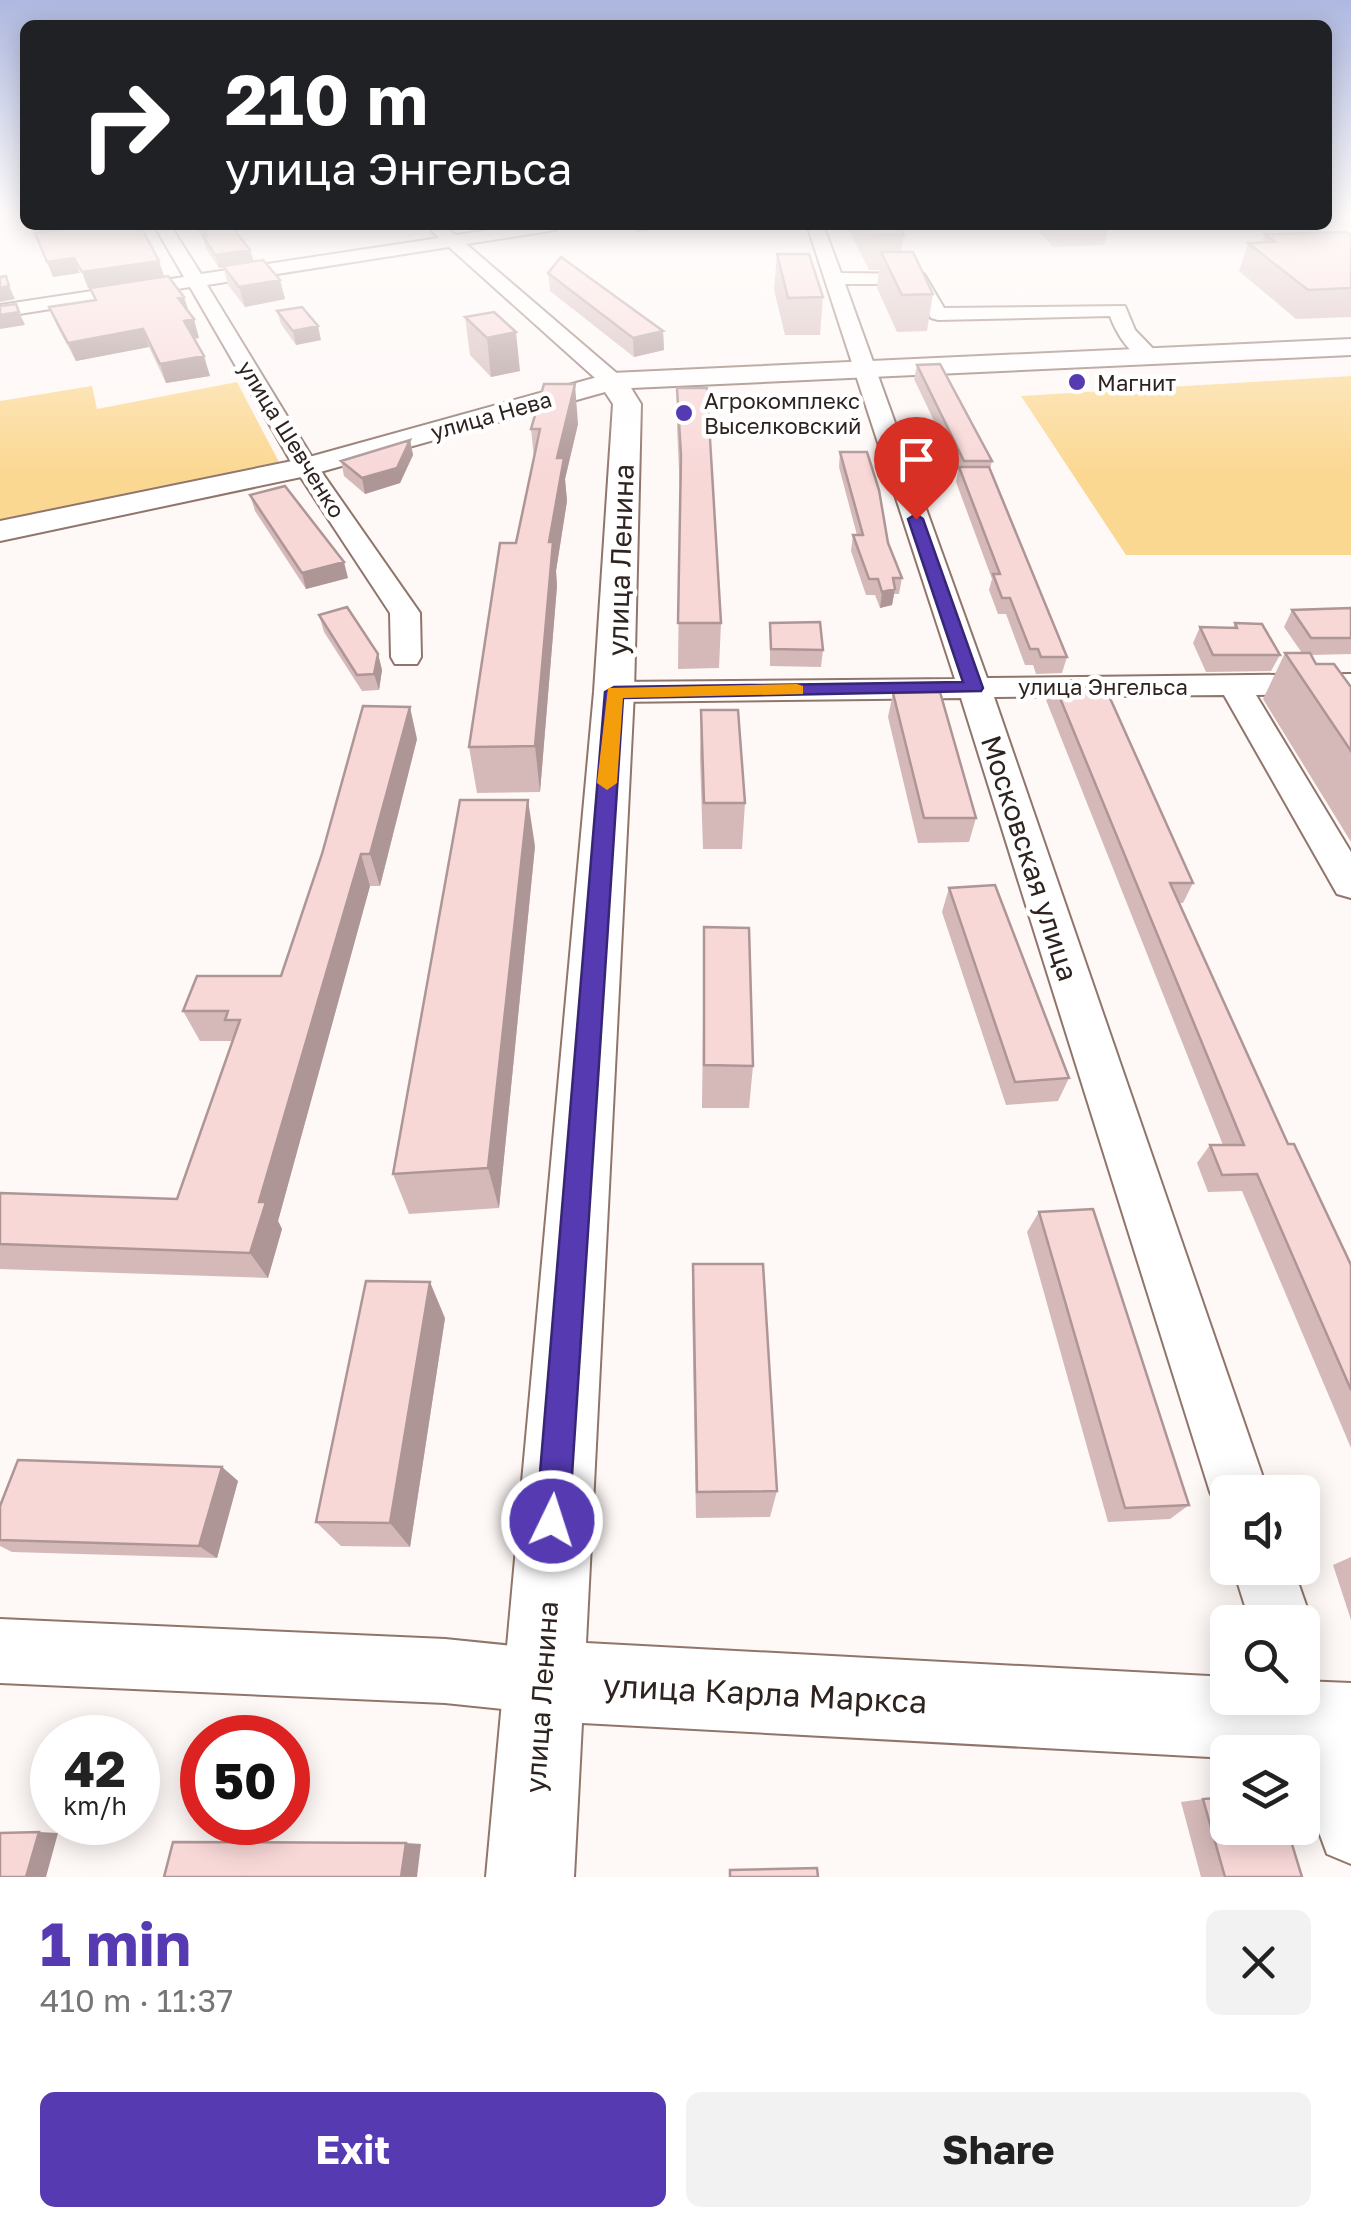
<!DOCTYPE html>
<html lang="en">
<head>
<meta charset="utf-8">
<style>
  body { margin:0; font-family:"Golos Text",sans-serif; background:#f2f2f2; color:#222; height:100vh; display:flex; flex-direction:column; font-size:38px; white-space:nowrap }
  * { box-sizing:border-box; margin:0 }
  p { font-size:32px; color:#767676 }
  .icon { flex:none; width:55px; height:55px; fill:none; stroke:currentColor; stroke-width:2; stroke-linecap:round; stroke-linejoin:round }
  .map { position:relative; height:1877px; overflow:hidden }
  .sheet { display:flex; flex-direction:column; background:#fff; flex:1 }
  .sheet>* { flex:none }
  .top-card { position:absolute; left:20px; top:20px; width:1312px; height:210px; border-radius:15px; box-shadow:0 5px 25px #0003; background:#202124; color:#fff; overflow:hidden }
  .tools { position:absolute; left:1210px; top:1475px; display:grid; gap:20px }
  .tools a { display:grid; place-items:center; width:110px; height:110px; border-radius:15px; background:#fff; box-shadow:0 5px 25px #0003; font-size:50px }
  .speed { position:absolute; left:30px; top:1715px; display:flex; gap:20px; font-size:50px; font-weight:700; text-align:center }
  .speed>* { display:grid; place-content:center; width:130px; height:130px; border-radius:50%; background:#fff; box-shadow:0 5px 25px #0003; line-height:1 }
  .speed small { font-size:25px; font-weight:400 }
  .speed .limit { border:15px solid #d22; background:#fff; color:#111 }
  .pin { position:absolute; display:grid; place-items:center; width:85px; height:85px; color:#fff; margin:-102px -42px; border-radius:50% 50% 50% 0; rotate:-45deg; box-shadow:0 0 10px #0007 }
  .pin .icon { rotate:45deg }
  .me { position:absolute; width:110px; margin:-55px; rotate:4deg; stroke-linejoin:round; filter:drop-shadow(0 0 8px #0008) }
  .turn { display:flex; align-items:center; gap:35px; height:210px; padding:0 40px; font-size:45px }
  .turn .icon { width:130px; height:130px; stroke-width:2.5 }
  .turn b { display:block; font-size:70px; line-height:85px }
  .round { display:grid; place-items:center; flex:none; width:105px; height:105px; border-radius:15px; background:#f2f2f2 }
  .headline { display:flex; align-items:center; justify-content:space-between; height:170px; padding:0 40px }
  h1 { font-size:60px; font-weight:700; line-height:75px; color:#553ab2 }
  .cta { display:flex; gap:20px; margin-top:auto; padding:20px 40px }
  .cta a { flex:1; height:115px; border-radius:15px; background:#553ab2; color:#fff; font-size:40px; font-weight:700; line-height:115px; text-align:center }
  .cta a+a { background:#f2f2f2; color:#222 }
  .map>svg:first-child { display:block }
  .green { fill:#fbd892 }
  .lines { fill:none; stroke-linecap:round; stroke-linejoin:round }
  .minor-casing { stroke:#90756b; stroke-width:4 }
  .major-casing { stroke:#90756b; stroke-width:4 }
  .minor { fill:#fff; fill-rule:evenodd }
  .major { fill:#fff; fill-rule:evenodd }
  .wall { fill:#d5b9b9 }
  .shaded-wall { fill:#ae9696 }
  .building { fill:#f8d7d7; stroke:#ae9696; stroke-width:2.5 }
  .route { fill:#553ab2; stroke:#372674; stroke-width:2.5 }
  .slow { fill:#f59e0b }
  .poi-dot { fill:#553ab2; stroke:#fff; stroke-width:4 }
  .labels { text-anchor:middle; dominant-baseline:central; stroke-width:9; stroke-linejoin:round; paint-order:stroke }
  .far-poi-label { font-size:22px; fill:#2e231f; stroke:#fff; text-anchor:start }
  .far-street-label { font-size:22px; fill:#2e231f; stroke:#fff }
  .street-label { font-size:28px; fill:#2e231f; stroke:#fff }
  .near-street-label { font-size:32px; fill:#2e231f; stroke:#fff }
</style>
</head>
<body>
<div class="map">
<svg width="1351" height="1877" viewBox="0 0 1351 1877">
  <rect width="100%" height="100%" fill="#fef8f6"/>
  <path class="green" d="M 1351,376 L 1351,555 L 1126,555 L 1021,396 Z
    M 237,382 L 279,462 L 0,522 L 0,401 L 92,386 L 97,409 Z"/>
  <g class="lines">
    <defs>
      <path id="minor" d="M 154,225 L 170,225 L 201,274 L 439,238 L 432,231 L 441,226 L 456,235 L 523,225 L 564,225 L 556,230 L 466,244 L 620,376 L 623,381 L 620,386 L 604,386 L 449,247 L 207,285 L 318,467 L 420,613 L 421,657 L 417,664 L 395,664 L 391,657 L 390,613 L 294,467 L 190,287 L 0,317 L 0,305 L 184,277 Z
        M 807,225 L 823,225 L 841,273 L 924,274 L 944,308 L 1125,306 L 1135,330 L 1161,357 L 1150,363 C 1131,357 1117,335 1110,316 L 938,320 L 931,318 L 911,284 L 845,284 L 987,678 L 1351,674 L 1351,694 L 1256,695 L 1351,852 L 1351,898 L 1337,894 L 1224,695 L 994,697 L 1268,1492 L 1228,1492 L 1228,1516 L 1219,1512 L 1210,1492 L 961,698 L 614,702 L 603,699 L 598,692 L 603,685 L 614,682 L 955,679 Z
        M 1233,1568 L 1293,1568 L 1312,1622 L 1303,1644 L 1302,1622 L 1250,1622 Z
        M 0,1619 L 445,1639 L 543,1649 L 566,1658 L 575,1681 L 566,1704 L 543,1713 L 445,1703 L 0,1683 Z
        M 1312,1681 L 1335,1691 L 1351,1732 L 1351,1864 L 1327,1854 L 1302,1786 L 1302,1752 L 1292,1752 L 1279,1714 L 1286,1698 L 1302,1698 L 1302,1685 Z"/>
      <path id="major" d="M 1351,339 L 1351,355 L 631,388 L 641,404 L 634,692 L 586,1643 L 1228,1677 L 1228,1698 L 1302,1698 L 1302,1681 L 1351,1683 L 1351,1765 L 1302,1762 L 1302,1752 L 1228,1752 L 1228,1758 L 582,1723 L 574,1877 L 486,1877 L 594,692 L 613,404 L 605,392 L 306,476 L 0,541 L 0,521 L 302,459 L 612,373 Z"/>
    </defs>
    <use href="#minor" class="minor-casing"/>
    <use href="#major" class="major-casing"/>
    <use href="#minor" class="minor"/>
    <use href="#major" class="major"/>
  </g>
  <path class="wall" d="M 193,225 L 232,225 L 250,250 L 254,262 L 280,280 L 285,299 L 245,307 L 228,285 L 223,267 L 219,268 L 206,249 L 203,238 Z
    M 626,225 L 681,225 L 637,232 Z
    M 846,225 L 898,225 L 904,235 L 901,252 L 933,294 L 927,331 L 897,332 L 877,288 L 879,270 L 869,270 Z
    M 1033,225 L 1109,225 L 1104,245 L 1053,247 Z
    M 1265,234 L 1351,235 L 1351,317 L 1296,319 L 1239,271 L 1248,243 L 1262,243 Z
    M 777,254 L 823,297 L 820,335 L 785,335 L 774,290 Z
    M 548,273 L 663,331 L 664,350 L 634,357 L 550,291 Z
    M 90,288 L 190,314 L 199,338 L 194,339 L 210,376 L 166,383 L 149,347 L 76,361 L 57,326 L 49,307 L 95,300 Z
    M 277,311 L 321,340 L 296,345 L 281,324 Z
    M 465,317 L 520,371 L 491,377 L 470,355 Z
    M 917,365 L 992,461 L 990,469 L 1067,657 L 1062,673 L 1036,674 L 1033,665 L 1025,665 L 1006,614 L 998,614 L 989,590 L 992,579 L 956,482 L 958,471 L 914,379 Z
    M 677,388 L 721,623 L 719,668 L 678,669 L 680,490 L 677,428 Z
    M 578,424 L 565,479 L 567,501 L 556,571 L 557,586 L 540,792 L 477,793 L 469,747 L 534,458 L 531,429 Z
    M 410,440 L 413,455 L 400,483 L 365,494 L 344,476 L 341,461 Z
    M 840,452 L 902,578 L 899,594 L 894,594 L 892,605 L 880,608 L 875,595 L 866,595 L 851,551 L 853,535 L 857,535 L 839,467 Z
    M 250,495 L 348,578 L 306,589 L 255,511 Z
    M 1351,608 L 1351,654 L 1311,655 L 1316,664 L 1351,687 L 1351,842 L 1263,699 L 1285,653 L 1302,653 L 1284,627 L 1292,610 Z
    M 319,615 L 378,654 L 382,670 L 379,690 L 362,691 L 324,632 Z
    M 770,623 L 823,650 L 821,667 L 770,666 Z
    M 1235,623 L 1280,655 L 1271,671 L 1206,672 L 1193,643 L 1200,627 L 1233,628 Z
    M 1053,681 L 1082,687 L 1193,883 L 1183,903 L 1179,903 L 1288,1144 L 1351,1265 L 1351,1448 L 1242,1191 L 1208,1192 L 1197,1163 L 1210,1145 L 1223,1145 L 1046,700 Z
    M 893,693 L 976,818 L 969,842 L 918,843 L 888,717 Z
    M 701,710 L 745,803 L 742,849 L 703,849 L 700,756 Z
    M 417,739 L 380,886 L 370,886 L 278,1221 L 282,1229 L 268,1278 L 0,1269 L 0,1193 L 177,1199 L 233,1041 L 200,1041 L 183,1011 L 281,976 Z
    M 535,846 L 499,1208 L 409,1214 L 393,1174 Z
    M 949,888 L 1069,1078 L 1058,1101 L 1006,1105 L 942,912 Z
    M 704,927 L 753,1066 L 749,1108 L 702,1108 Z
    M 1039,1212 L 1189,1505 L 1170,1519 L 1108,1522 L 1027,1232 Z
    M 693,1264 L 777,1491 L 770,1517 L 696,1518 L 692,1301 Z
    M 445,1318 L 410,1547 L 341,1546 L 316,1522 Z
    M 222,1467 L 238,1481 L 217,1558 L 12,1552 L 0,1546 L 0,1506 Z
    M 1351,1557 L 1351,1620 L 1333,1565 Z
    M 1203,1799 L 1302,1877 L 1201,1877 L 1181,1802 Z"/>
  <path class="shaded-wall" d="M 637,225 L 681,225 L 637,232 Z
    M 250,250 L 254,262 L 219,268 L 215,255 Z
    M 74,258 L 80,273 L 53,277 L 47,262 Z
    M 159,261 L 164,276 L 88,288 L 82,272 Z
    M 280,280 L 285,299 L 245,307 L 239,287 Z
    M 9,286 L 15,299 L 0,302 L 0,288 Z
    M 184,297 L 190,315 L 178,298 Z
    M 19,312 L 25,325 L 0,329 L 0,315 Z
    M 194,319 L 199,338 L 190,339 L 184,321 Z
    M 318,326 L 321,340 L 296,345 L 293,331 Z
    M 143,329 L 149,347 L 76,361 L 68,343 Z
    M 663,331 L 664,350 L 634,357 L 633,338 Z
    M 516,332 L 520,371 L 491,377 L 487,338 Z
    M 204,356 L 210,376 L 166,383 L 160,364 Z
    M 575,384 L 578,424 L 565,479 L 567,501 L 556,571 L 557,586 L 540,792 L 535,746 L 549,542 L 557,458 Z
    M 410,440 L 413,455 L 400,483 L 365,494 L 362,478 Z
    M 344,562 L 348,578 L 306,589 L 302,573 Z
    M 895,589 L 892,605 L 880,608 L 882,592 Z
    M 378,654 L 382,670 L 379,690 L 374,674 Z
    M 410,707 L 417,739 L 380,886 L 370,854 Z
    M 528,800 L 535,846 L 499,1208 L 488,1168 Z
    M 361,854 L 370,886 L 278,1221 L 282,1229 L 268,1278 L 250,1253 L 259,1202 Z
    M 430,1282 L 445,1318 L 410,1547 L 390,1523 Z
    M 222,1467 L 238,1481 L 217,1558 L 199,1546 Z
    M 39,1832 L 58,1833 L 46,1877 L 26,1877 Z
    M 406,1843 L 421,1844 L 417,1877 L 401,1877 Z"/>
  <path class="building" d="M 91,225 L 140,225 L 159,261 L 82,272 L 74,258 L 47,262 L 35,233 Z
    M 199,225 L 231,225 L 250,250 L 215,255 L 203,236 L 207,236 Z
    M 867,225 L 898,225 L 904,235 L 873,235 Z
    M 1346,232 L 1351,235 L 1351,288 L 1308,290 L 1248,243 L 1275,242 L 1265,234 Z
    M 881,252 L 913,252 L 933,294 L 902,295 Z
    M 777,254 L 809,254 L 823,297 L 788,298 Z
    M 561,257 L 663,331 L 633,338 L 548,273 Z
    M 263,260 L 280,280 L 239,287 L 223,266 Z
    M 6,276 L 9,286 L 0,288 L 0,277 Z
    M 168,276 L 184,297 L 178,298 L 194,319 L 184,321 L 204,356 L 160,364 L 143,329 L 68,343 L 49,307 L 96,300 L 90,288 Z
    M 16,304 L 19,312 L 0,315 L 0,306 Z
    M 302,307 L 318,326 L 293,331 L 277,311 Z
    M 494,312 L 516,332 L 487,338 L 465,317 Z
    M 940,364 L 992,461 L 964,461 L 917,365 Z
    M 544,384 L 575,384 L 557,458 L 564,458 L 549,542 L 553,542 L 535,746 L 469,747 L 500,543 L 516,543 L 540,429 L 531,429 Z
    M 677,388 L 707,388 L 721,623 L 678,623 L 681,455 Z
    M 410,440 L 397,468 L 362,478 L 341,461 Z
    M 840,452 L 867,452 L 879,490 L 888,543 L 902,578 L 893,578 L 895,589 L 882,592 L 878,579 L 869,579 L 853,535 L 863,535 Z
    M 959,467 L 989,467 L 1067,657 L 1041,657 L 1038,649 L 1030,649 L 1010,598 L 1002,598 L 993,574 L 1000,574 Z
    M 285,486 L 344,562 L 302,573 L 250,495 Z
    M 347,607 L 378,654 L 374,674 L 357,675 L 319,615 Z
    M 1351,608 L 1351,638 L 1311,638 L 1292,610 Z
    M 820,622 L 823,650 L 771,649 L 770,623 Z
    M 1235,623 L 1262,624 L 1280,655 L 1213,655 L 1200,627 L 1237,628 Z
    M 1285,653 L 1310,653 L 1316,664 L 1334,664 L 1351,687 L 1351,751 Z
    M 1079,680 L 1082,687 L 1105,687 L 1193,883 L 1170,883 L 1288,1144 L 1294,1144 L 1351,1265 L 1351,1390 L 1257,1174 L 1222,1175 L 1210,1145 L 1244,1145 L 1053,681 Z
    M 940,692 L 976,818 L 924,818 L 893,693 Z
    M 363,706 L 410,707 L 370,854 L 361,854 L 259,1202 L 266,1202 L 250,1253 L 0,1244 L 0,1193 L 177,1199 L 240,1020 L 225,1020 L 228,1011 L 183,1011 L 197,976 L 281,976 L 322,854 Z
    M 701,710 L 738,710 L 745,803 L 704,803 Z
    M 460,800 L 528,800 L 488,1168 L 393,1174 Z
    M 995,885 L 1069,1078 L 1015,1082 L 949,888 Z
    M 704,927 L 749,928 L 753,1066 L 704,1065 Z
    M 1093,1209 L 1189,1505 L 1125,1508 L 1039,1212 Z
    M 693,1264 L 763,1264 L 777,1491 L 697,1492 Z
    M 366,1281 L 430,1282 L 390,1523 L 316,1522 Z
    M 18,1460 L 222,1467 L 199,1546 L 0,1540 L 0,1506 Z
    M 1228,1797 L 1228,1828 L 1287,1828 L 1302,1877 L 1225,1877 L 1203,1799 Z
    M 39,1832 L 26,1877 L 0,1877 L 0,1833 Z
    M 173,1842 L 406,1843 L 401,1877 L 164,1877 Z
    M 817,1868 L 818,1877 L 730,1877 L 730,1870 Z"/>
  <linearGradient id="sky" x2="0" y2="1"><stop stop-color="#aeb8e0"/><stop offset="0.45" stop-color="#fffcfb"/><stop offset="1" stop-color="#fffcfb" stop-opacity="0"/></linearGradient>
  <rect width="1351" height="475" fill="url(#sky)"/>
  <path class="route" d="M 916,514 L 923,519 L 983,688 L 981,691 L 623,698 L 569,1521 L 564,1533 L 552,1538 L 541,1533 L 536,1521 L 605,692 L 614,687 L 963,682 L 908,519 Z"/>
  <path class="slow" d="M 797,684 L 803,686 L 803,694 L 623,698 L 617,783 L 607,790 L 597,783 L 608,688 Z"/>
  <g class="poi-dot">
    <circle cx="1077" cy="382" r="10"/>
    <circle cx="684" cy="413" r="10"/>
  </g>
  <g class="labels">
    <g class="far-poi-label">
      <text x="1097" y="382">Магнит</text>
      <text x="704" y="400">Агрокомплекс<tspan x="704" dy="25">Выселковский</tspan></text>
    </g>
    <g class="far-street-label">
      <text transform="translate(491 415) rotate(-16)">улица Нева</text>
      <text transform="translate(292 439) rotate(58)">улица Шевченко</text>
      <text x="1103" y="686">улица Энгельса</text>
    </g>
    <g class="street-label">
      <text transform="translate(620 560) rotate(-88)">улица Ленина</text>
      <text transform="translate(1030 858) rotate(72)">Московская улица</text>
      <text transform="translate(541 1697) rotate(-86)">улица Ленина</text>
    </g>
    <g class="near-street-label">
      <text transform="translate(765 1693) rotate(3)">улица Карла Маркса</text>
    </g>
  </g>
</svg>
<div class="tools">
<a><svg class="icon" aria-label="sound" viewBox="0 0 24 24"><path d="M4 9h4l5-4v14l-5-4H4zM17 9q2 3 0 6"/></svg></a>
<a><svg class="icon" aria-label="search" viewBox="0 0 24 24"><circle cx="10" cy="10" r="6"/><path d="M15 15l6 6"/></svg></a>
<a><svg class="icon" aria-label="layers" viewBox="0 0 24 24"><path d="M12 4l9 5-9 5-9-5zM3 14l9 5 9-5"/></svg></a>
</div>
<div class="speed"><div>42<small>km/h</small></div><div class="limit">50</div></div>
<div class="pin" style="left:916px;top:519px;background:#d93025"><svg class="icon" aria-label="arrive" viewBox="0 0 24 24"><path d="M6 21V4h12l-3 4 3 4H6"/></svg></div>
<svg class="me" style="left:552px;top:1521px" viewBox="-20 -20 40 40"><circle r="17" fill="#553ab2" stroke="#fff" stroke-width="3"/><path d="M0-11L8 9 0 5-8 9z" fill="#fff"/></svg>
<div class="top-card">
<div class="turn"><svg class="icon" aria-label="right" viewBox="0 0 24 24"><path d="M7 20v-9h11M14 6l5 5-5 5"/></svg><div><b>210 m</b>улица Энгельса</div></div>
</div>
</div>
<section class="sheet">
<div class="headline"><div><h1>1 min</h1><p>410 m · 11:37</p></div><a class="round"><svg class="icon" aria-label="close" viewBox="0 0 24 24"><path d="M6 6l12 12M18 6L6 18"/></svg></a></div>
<div class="cta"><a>Exit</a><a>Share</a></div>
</section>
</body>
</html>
